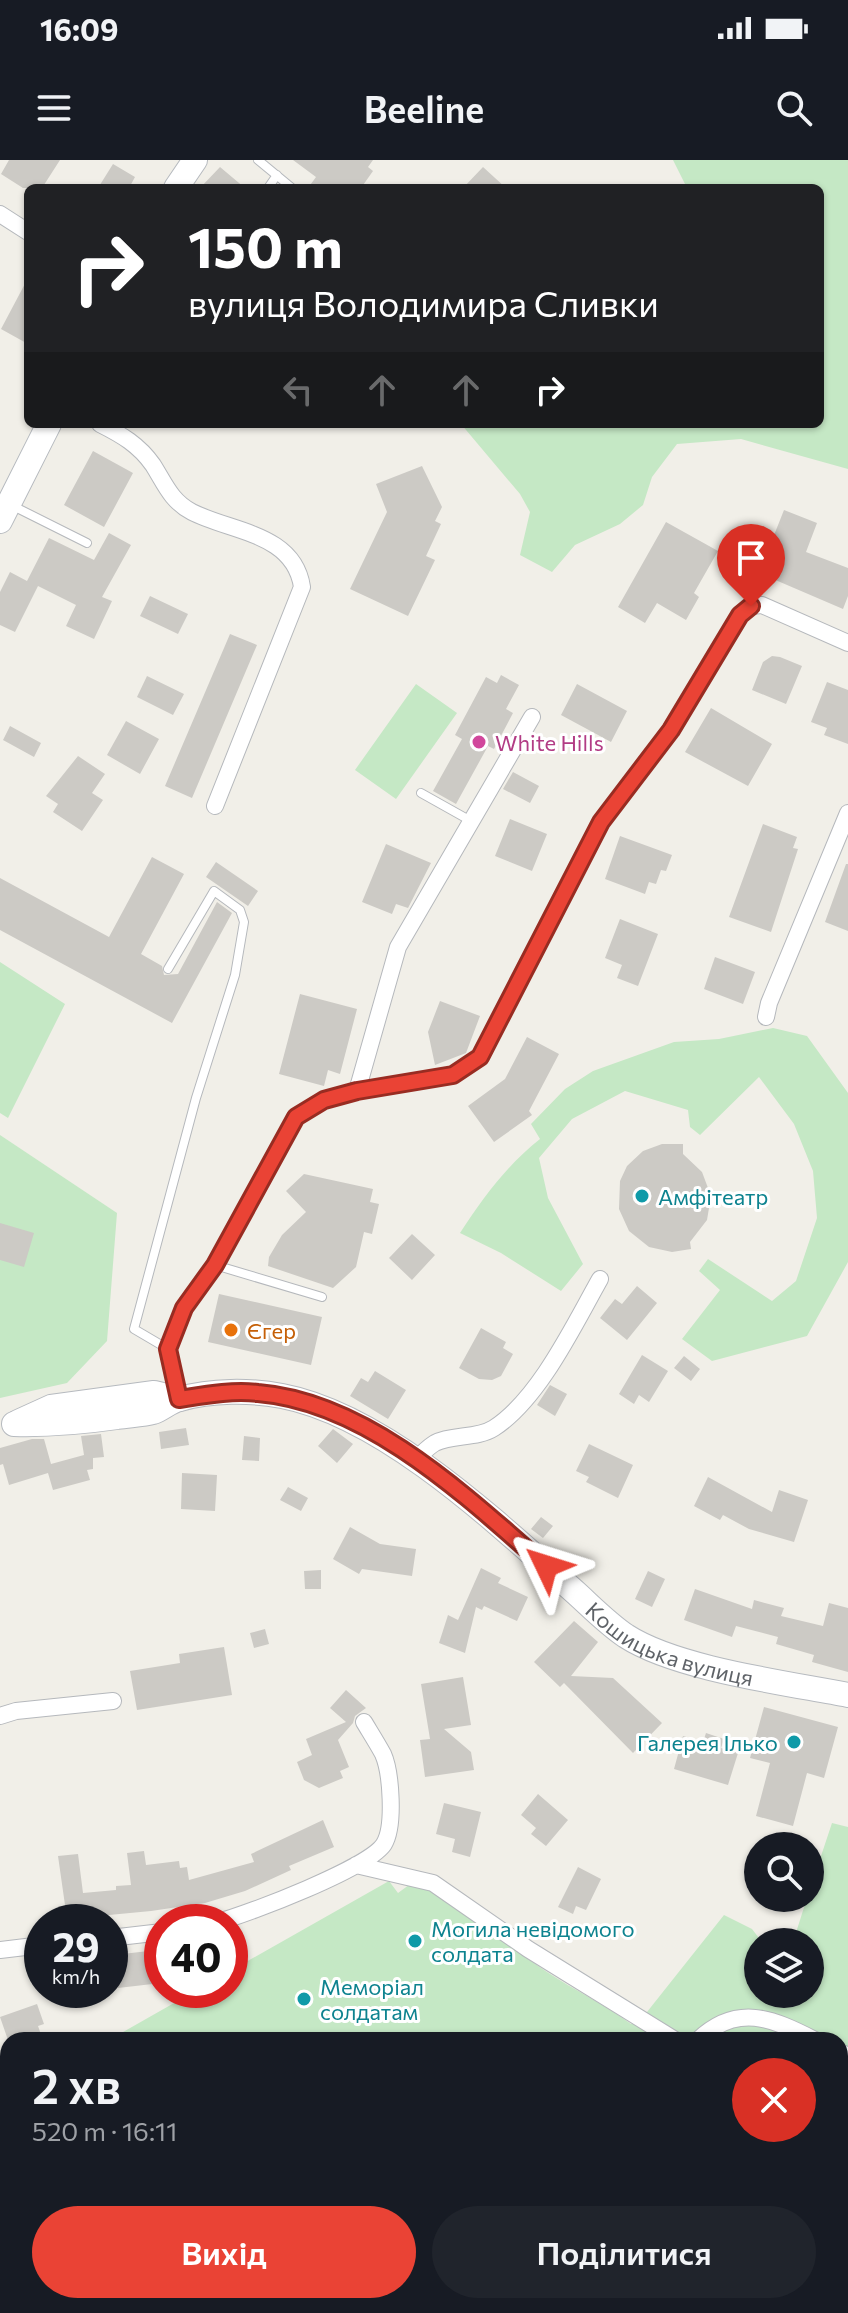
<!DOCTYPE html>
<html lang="uk">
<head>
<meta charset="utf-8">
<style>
  body { margin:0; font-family:Commissioner,sans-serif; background:#20242c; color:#f1f3f6; height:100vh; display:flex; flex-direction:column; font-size:30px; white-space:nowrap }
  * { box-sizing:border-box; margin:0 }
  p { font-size:26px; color:#9ea1a6 }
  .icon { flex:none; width:44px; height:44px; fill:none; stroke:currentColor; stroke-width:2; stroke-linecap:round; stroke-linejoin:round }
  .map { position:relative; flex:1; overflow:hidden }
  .side { position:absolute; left:0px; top:1872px; width:848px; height:282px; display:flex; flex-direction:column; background:#171b24; border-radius:24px 24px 0 0; box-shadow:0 2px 6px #0004 }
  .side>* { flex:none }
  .guide { position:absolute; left:24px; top:24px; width:800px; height:244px; border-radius:12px; box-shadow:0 2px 6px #0004; background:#202124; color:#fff; overflow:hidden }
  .controls { position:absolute; left:744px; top:1672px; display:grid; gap:16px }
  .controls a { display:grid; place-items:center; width:80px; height:80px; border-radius:50%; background:#171b24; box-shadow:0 2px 6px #0004; font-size:40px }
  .speed { position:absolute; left:24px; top:1744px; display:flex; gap:16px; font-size:40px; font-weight:700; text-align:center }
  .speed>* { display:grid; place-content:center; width:104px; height:104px; border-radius:50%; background:#171b24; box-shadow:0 2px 6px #0004; line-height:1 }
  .speed small { font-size:20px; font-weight:400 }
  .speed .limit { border:12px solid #d22; background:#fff; color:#111 }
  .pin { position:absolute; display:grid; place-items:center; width:68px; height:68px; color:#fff; margin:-82px -34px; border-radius:50% 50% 50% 0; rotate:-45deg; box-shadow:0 0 8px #0007 }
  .pin .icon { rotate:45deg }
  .me { position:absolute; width:88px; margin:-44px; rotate:311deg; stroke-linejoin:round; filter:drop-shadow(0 0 6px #0008) }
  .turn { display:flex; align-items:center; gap:28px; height:168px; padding:0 32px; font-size:36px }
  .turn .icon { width:104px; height:104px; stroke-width:2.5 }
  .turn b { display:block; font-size:56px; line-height:68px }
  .lanes { display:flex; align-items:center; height:76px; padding:0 32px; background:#0003; justify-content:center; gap:40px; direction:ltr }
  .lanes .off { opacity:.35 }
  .round { display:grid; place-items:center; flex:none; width:84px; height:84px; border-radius:42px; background:#20242c }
  .overview { display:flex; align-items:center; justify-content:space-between; height:136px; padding:0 32px }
  h1 { font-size:48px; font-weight:600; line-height:60px }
  .cta { display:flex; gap:16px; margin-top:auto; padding:16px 32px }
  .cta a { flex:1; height:92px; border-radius:48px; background:#ea4335; color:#fff; font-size:32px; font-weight:600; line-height:92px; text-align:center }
  .cta a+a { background:#20242c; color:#f1f3f6 }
  .status { display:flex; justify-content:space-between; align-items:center; height:56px; padding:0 40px; background:#171b24; direction:ltr }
  .status svg { height:22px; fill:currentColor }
  header { display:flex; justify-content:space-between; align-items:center; height:104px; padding:0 32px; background:#171b24; font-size:36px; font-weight:600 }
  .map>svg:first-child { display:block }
  .green { fill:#c5e8c5 }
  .building { fill:#cccac5 }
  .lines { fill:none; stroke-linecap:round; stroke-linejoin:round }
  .lane-casing { stroke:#b5b8bc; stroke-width:10 }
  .street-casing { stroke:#b5b8bc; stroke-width:18 }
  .secondary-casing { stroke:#b6babf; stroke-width:26 }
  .lane { stroke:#fff; stroke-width:8 }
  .street { stroke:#fff; stroke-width:16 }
  .secondary { stroke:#fff; stroke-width:24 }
  .route-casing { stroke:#982c22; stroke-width:20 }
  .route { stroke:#ea4335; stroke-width:14 }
  .hotel-dot { fill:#d1479c; stroke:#fff; stroke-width:3 }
  .culture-dot { fill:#0f9aa8; stroke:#fff; stroke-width:3 }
  .food-dot { fill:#e8710a; stroke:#fff; stroke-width:3 }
  .labels { text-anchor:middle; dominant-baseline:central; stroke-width:6; stroke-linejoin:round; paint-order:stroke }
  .hotel-label { font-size:22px; fill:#b23c85; stroke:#fff; text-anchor:start }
  .culture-label { font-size:22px; fill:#0d838f; stroke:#fff; text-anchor:start }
  .food-label { font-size:22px; fill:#c56008; stroke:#fff; text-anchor:start }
  .street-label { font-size:22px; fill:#5f6368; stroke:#fff }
</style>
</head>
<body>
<div class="status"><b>16:09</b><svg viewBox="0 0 49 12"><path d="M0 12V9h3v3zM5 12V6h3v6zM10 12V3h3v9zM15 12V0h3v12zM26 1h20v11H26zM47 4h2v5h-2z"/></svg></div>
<header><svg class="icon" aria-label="menu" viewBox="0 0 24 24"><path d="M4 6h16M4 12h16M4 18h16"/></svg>Beeline<svg class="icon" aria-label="search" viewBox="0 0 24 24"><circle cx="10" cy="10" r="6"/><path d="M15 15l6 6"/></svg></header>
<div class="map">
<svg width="848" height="2153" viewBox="0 0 848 2153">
  <rect width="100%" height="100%" fill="#f1efe8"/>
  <path class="green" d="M 673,0 L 848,0 L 848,309 L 741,279 L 677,284 L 652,317 L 643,345 L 620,364 L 575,385 L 552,412 L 520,395 L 530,352 L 520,334 L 461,264 L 820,264 L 820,28 L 687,28 Z
    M 416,524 L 457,553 L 396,639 L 355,610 Z
    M 0,802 L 65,844 L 8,958 L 0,953 Z
    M 773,868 L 807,876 L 848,933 L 848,1102 L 807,1176 L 712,1201 L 682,1179 L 720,1130 L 699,1111 L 708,1099 L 772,1141 L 796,1121 L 817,1058 L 813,1011 L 794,964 L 759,917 L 700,975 L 690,967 L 688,950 L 625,931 L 572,959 L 539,998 L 548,1038 L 583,1104 L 561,1131 L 501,1093 L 460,1073 C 483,1038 507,1005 540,979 L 531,964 L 565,929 L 593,911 L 674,882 L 719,879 Z
    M 0,975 L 117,1053 L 107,1181 L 67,1223 L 0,1238 Z
    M 832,1663 L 848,1667 L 848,2153 L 0,2153 L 0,1980 L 8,1979 L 8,2146 L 840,2146 L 840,1880 L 109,1880 L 197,1830 L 230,1830 L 230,1811 L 389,1721 L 398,1733 L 413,1722 C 462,1743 502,1782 547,1812 C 574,1830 604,1844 631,1864 L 647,1852 L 724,1755 L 752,1769 L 762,1782 L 758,1782 L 758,1834 L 810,1834 L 810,1782 L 793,1782 L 807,1738 L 810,1738 L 810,1729 Z"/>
  <path class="building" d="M 9,0 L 60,0 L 42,28 L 23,28 L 1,14 Z
    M 293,0 L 373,0 L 368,7 L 373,11 L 361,28 L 308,28 L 316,17 Z
    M 113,4 L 135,17 L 129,28 L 98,28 Z
    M 220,7 L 245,28 L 200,28 Z
    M 483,7 L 506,28 L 463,28 Z
    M 28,118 L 28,184 L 1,169 Z
    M 93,291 L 133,313 L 104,367 L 64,345 Z
    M 422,306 L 442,347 L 435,361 L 441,364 L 426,396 L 435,400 L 408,456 L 350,429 L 387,352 L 376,324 Z
    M 784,350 L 817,363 L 806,392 L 848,408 L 848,436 L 843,449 L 759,413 Z
    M 666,362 L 718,391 L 694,433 L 699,437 L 686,460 L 657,443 L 645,463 L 618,447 Z
    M 109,373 L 131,385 L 102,437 L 112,441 L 94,479 L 66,466 L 76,445 L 38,426 L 15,472 L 0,465 L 0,432 L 10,412 L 27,421 L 49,378 L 94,400 Z
    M 150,436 L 188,454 L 178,474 L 140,456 Z
    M 230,474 L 257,485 L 192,638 L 165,626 Z
    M 772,496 L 780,497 L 802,506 L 786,544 L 752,530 L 763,502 Z
    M 501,515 L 519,525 L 506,549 L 513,553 L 494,589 L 488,586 L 456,644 L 433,631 L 462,579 L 455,575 L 486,517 L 497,523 Z
    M 147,516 L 184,534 L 173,555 L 137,537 Z
    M 827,522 L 848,530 L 848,584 L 824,575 L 827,568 L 811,562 Z
    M 577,524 L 627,551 L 611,582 L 561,555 Z
    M 711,548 L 772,584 L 748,626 L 685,592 Z
    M 126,561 L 159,579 L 140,614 L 107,595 Z
    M 10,566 L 41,583 L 34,597 L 3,580 Z
    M 78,596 L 105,614 L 92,633 L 103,640 L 82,671 L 53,652 L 58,644 L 46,636 Z
    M 513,612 L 539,626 L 530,643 L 503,629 Z
    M 510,659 L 547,674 L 532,711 L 495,696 Z
    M 763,664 L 797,677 L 793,688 L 798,689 L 771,772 L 729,757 Z
    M 620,676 L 672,695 L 666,711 L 661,710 L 656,724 L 649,722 L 645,734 L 605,719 Z
    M 386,684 L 431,703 L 408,748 L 396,744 L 392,754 L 362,742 Z
    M 152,697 L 184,714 L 141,794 L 162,806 L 164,815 L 178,814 L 217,742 L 232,753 L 172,863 L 0,770 L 0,718 L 109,777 Z
    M 216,702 L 258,731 L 248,746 L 206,717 Z
    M 846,704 L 848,704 L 848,771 L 825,762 Z
    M 620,759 L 658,774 L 638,826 L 617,818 L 622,805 L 605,798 Z
    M 715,797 L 755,812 L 743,844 L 704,829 Z
    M 300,834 L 357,849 L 340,914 L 328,910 L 324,926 L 279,914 Z
    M 440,841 L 480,856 L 466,893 L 435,905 L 428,872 Z
    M 527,877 L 559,894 L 529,951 L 532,955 L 494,982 L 468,946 L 505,919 Z
    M 662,984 L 683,984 L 683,994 L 702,1012 L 711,1036 L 707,1060 L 690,1082 L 691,1089 L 672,1092 L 649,1087 L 629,1071 L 619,1049 L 620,1021 L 627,1006 L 643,991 Z
    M 304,1014 L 373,1029 L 370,1042 L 379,1044 L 372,1074 L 364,1072 L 356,1107 L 333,1128 L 268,1106 L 269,1097 L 282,1075 L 306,1052 L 286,1031 Z
    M 0,1063 L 34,1073 L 24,1107 L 0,1100 Z
    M 412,1074 L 435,1095 L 412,1120 L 389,1098 Z
    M 637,1126 L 657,1143 L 627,1180 L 600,1158 L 615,1139 L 622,1144 Z
    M 219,1134 L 322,1157 L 311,1205 L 208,1182 Z
    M 481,1168 L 506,1182 L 503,1188 L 513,1194 L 501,1216 L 492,1220 L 479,1219 L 459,1208 Z
    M 642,1195 L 668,1211 L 649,1242 L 639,1235 L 634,1244 L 619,1234 Z
    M 684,1196 L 700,1209 L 691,1221 L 674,1208 Z
    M 375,1211 L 406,1230 L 388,1259 L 350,1236 L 361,1218 L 368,1222 Z
    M 550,1225 L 567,1234 L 555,1256 L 537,1245 Z
    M 186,1268 L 189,1285 L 161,1289 L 159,1272 Z
    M 333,1269 L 353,1284 L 337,1303 L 318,1286 Z
    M 101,1274 L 104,1297 L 93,1298 L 93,1309 L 87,1310 L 90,1320 L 53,1330 L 48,1313 L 9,1325 L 3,1304 L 0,1305 L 0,1288 L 32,1279 L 44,1279 L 51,1304 L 84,1295 L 81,1276 Z
    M 244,1276 L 260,1278 L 259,1301 L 242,1300 Z
    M 589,1284 L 633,1305 L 618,1338 L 586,1322 L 589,1317 L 576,1311 Z
    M 182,1313 L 217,1315 L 215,1351 L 181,1349 Z
    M 708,1317 L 772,1352 L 779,1330 L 808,1340 L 794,1382 L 749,1369 L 723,1355 L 720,1360 L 694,1346 Z
    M 288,1327 L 308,1338 L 301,1351 L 280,1340 Z
    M 541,1357 L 553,1366 L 543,1378 L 531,1369 Z
    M 350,1367 L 380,1384 L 416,1389 L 412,1416 L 362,1409 L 359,1414 L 333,1399 Z
    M 481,1408 L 501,1418 L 498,1423 L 528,1437 L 517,1461 L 484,1446 L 482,1450 L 476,1447 L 465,1493 L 439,1483 L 448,1455 L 458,1460 Z
    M 321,1410 L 321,1429 L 305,1429 L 304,1411 Z
    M 648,1411 L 665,1419 L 652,1447 L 635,1439 Z
    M 695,1429 L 752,1449 L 754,1440 L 784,1448 L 781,1456 L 823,1466 L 829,1443 L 848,1448 L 848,1512 L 812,1502 L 814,1495 L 776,1484 L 778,1477 L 736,1466 L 732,1477 L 684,1460 Z
    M 574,1461 L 598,1482 L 571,1516 L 613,1518 L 662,1563 L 633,1593 L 564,1523 L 560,1527 L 534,1502 Z
    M 265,1469 L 269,1484 L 254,1488 L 250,1473 Z
    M 224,1487 L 232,1535 L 137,1550 L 130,1511 L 180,1503 L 179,1494 Z
    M 463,1517 L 471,1565 L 444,1569 L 471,1592 L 474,1610 L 425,1617 L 420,1580 L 430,1579 L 421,1524 Z
    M 346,1530 L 366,1548 L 355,1556 L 353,1563 L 338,1580 L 349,1607 L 340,1611 L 343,1618 L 319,1628 L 304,1620 L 297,1602 L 312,1595 L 306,1579 L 346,1562 L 330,1548 Z
    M 764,1547 L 838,1567 L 824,1618 L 807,1613 L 793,1666 L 756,1656 L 770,1603 L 750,1598 Z
    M 706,1573 L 724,1579 L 721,1588 L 738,1593 L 728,1625 L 674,1609 L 683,1576 L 703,1582 Z
    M 538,1634 L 568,1660 L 546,1686 L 531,1674 L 536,1668 L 521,1655 Z
    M 444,1643 L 481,1652 L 470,1697 L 452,1692 L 455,1679 L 436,1674 Z
    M 323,1660 L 334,1687 L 289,1706 L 291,1710 L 245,1731 L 205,1743 L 151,1751 L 67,1759 L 58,1696 L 78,1694 L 83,1733 L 116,1730 L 116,1726 L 131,1725 L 127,1693 L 144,1691 L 146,1705 L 179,1701 L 180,1708 L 187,1707 L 189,1720 L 254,1702 L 251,1694 Z
    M 578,1707 L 601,1719 L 586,1750 L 576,1746 L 573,1754 L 558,1747 Z
    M 157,1790 L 161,1823 L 118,1828 L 114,1795 Z
    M 37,1844 L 44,1864 L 38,1866 L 43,1880 L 8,1880 L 0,1857 Z"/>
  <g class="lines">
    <defs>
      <path id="lane" d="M 258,0 L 292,28
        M 268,28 L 277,15
        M 13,346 L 87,383
        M 421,633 L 471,661
        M 215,1105 L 322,1137
        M 168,1189 L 134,1169 L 196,938 L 235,815 L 244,762 L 240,750 L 214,731 L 168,809
        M 840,1982 L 848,2031
        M 673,2146 L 674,2150"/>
      <path id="street" d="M 0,54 L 28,72
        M 100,264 C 122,275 139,285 153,305 C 165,324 171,341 192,352 C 231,372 294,373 302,427 L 215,646
        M 766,857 L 769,843 L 848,653
        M 357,931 L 398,787 L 532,557
        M 179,1239 L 168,1189 L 184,1148 L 215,1105 L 296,957 L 324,940 L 357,931 L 453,915 L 480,897 L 601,662 L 671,570 L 740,455 L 751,446 L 762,445 L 848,483
        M 416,1299 C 422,1294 428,1287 435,1283 C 452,1274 477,1279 494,1268 C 539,1239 574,1165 600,1119
        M 0,1556 L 16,1551 L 113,1541
        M 356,1705 L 433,1723 L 528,1789 L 675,1880
        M 218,1762 C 248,1754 369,1708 384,1684 C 395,1666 391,1612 383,1594 C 377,1583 370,1572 364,1562
        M 110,1778 L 162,1772
        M 0,1790 L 42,1785
        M 698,1880 C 737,1843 772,1858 815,1880
        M 840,1892 L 848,1896
        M 0,2044 L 8,2072
        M 455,2146 L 460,2153
        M 45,2153 L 68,2146"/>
      <g id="secondary">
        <path d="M 176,28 L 195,0"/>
        <path d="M 0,361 L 49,264"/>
        <path d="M 18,1262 L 51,1247 L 154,1233 L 179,1239"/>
        <path id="s1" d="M 14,1264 C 50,1265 82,1262 117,1257 C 128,1255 142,1255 153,1252 C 162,1249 170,1241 180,1239 C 211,1230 251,1230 282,1236 C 382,1255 492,1358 567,1425 C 587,1442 604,1461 626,1476 C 677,1509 787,1523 848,1535"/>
      </g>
    </defs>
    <use href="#lane" class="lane-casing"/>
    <use href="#street" class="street-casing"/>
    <use href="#secondary" class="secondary-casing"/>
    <use href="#lane" class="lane"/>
    <use href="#street" class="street"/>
    <use href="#secondary" class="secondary"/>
  </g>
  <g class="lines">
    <defs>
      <path id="route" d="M 546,1406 C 467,1337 368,1242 258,1233 C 232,1230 205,1235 179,1239 L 168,1189 L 184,1148 L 215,1105 L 296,957 L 324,940 L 357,931 L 453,915 L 480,897 L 601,662 L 671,570 L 740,455 L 751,446"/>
    </defs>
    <use href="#route" class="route-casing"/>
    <use href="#route" class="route"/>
  </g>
  <circle class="hotel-dot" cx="479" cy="582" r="8"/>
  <g class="culture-dot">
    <circle cx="642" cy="1036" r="8"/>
    <circle cx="794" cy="1582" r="8"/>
    <circle cx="415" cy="1781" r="8"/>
    <circle cx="304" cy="1839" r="8"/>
  </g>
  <circle class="food-dot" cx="231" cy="1170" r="8"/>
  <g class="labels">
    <g class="hotel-label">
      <text x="495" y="582">White Hills</text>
    </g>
    <g class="culture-label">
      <text x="658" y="1036">Амфітеатр</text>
      <text x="778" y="1582" text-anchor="end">Галерея Ілько</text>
      <text x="431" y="1768">Могила невідомого<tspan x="431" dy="25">солдата</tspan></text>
      <text x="320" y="1826">Меморіал<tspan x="320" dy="25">солдатам</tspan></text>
    </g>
    <g class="food-label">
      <text x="247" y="1170">Єгер</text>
    </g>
    <g class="street-label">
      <text stroke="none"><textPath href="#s1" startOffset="740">Кошицька вулиця</textPath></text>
    </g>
  </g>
</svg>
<div class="controls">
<a><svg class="icon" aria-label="search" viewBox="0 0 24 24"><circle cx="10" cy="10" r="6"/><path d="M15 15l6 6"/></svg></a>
<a><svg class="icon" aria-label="layers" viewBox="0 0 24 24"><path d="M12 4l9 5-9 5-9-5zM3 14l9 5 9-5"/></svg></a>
</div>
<div class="speed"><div>29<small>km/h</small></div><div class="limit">40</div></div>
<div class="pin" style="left:751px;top:446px;background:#d93025"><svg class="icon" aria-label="arrive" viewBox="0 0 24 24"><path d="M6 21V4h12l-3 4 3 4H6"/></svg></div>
<svg class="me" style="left:546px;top:1406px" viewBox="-20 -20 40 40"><path d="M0-17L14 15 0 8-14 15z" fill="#ea4335" stroke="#fff" stroke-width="4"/></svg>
<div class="guide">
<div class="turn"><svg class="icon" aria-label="right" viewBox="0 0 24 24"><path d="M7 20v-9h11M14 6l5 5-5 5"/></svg><div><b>150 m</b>вулиця Володимира Сливки</div></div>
<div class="lanes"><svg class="icon off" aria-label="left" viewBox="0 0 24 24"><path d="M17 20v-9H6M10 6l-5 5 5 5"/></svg><svg class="icon off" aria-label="ahead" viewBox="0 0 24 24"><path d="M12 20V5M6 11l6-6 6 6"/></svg><svg class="icon off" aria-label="ahead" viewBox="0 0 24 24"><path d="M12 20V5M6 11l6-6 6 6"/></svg><svg class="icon" aria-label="right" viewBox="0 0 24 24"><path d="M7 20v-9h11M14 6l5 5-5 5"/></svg></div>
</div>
<section class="side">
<div class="overview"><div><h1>2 хв</h1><p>520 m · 16:11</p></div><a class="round" style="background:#d93025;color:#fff"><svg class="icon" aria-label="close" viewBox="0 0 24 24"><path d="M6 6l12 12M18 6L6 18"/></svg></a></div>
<div class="cta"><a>Вихід</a><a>Поділитися</a></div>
</section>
</div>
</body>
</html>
